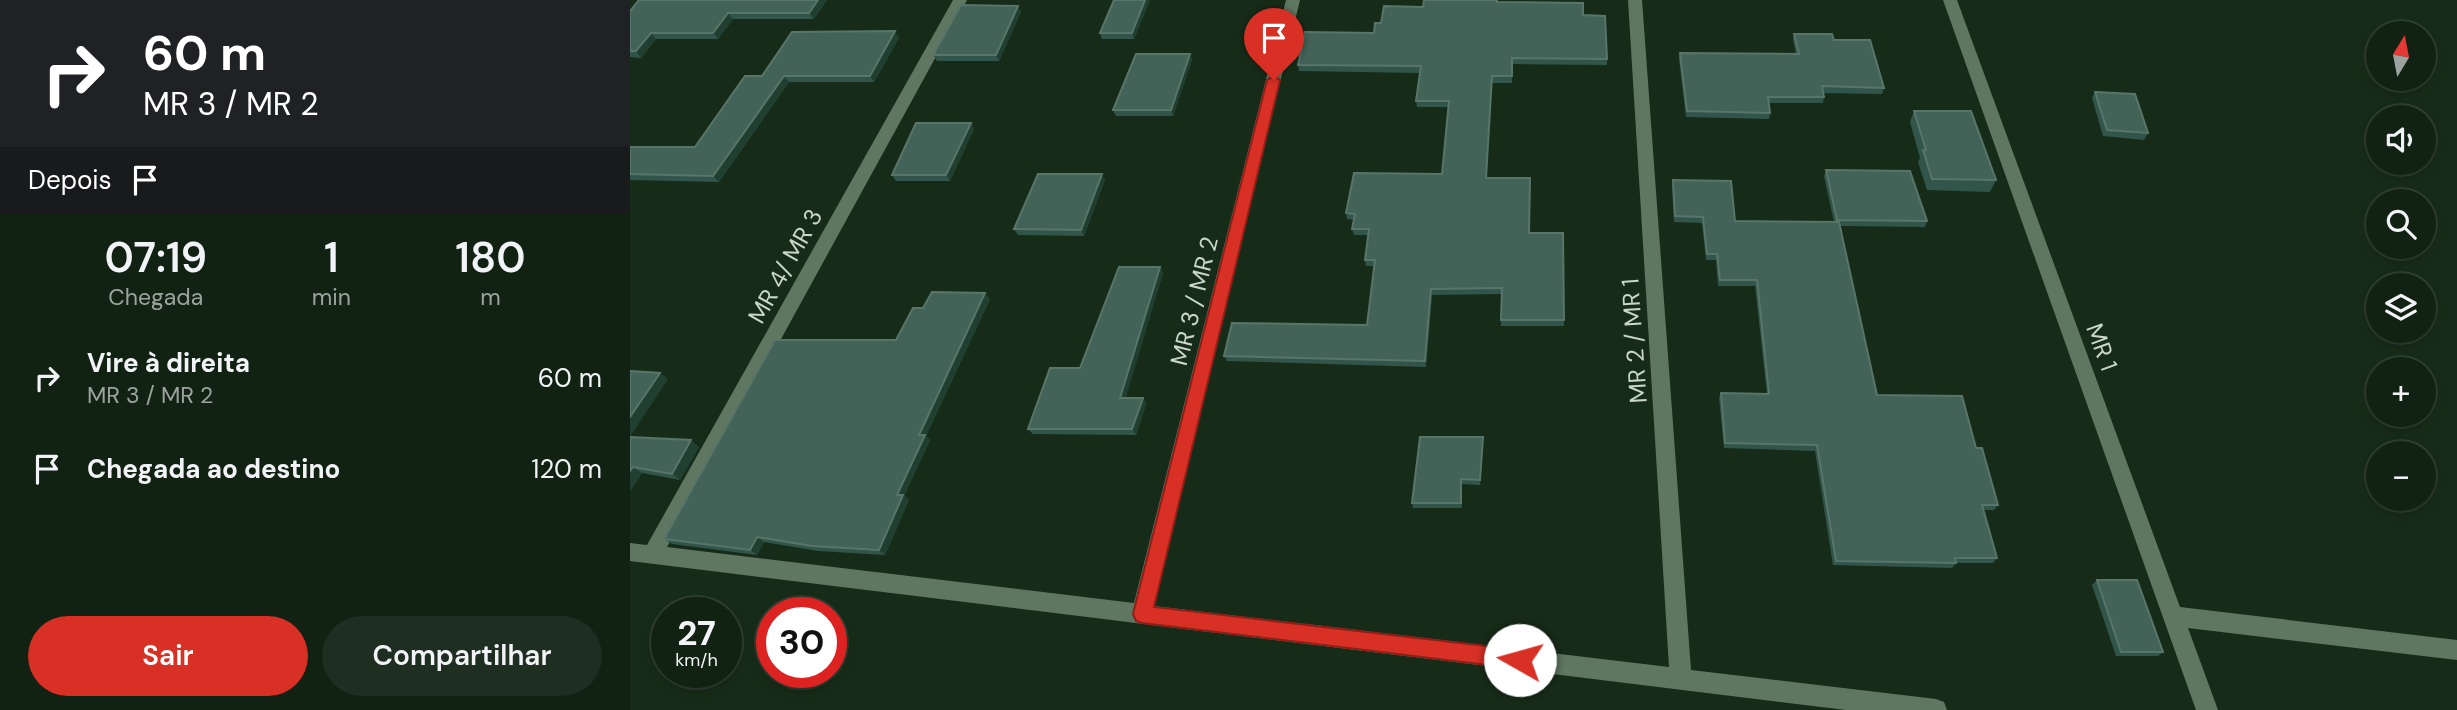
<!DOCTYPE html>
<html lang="pt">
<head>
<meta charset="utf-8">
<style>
  body { margin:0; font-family:"DM Sans",sans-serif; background:#1e2e20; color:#f1f3f6; height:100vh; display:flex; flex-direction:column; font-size:26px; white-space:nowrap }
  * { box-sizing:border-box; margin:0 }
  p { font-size:23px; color:#9ca39f }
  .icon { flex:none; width:38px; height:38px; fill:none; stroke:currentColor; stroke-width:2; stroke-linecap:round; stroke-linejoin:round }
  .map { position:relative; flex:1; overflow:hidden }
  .details { display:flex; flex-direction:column; background:#112112; width:630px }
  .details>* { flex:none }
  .top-card { background:#202124; color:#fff; overflow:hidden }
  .needle { width:46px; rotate:10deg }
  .buttons { position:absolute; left:1736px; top:21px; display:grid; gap:14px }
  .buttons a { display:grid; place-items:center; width:70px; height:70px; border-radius:50%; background:#112112; box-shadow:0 4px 10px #0003,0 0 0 2px #303e32; font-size:35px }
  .speed { position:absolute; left:21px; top:597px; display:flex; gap:14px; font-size:35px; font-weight:700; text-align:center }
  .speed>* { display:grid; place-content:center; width:91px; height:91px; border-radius:50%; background:#112112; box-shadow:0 4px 10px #0003,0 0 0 2px #303e32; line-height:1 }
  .speed small { font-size:18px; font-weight:400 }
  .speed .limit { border:10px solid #d22; background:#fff; color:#111 }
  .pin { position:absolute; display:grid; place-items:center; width:60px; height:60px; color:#fff; margin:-72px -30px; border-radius:50% 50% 50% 0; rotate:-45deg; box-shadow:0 0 7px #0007 }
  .pin .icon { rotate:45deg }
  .me { position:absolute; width:77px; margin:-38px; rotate:277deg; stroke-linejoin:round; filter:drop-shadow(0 0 5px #0008) }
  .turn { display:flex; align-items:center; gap:24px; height:147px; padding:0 28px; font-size:32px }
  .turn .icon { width:91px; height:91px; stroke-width:2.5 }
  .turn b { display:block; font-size:49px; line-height:60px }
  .then { display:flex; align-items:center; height:66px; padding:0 28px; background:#0003; gap:14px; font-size:26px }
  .eta { display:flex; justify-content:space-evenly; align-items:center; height:119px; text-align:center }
  .eta b { font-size:42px; font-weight:600; line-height:49px }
  .cta { display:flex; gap:14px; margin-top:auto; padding:14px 28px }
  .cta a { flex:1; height:80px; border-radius:42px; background:#d93025; color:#fff; font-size:28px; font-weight:600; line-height:80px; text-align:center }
  .cta a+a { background:#1e2e20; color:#f1f3f6 }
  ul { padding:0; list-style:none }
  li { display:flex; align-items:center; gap:21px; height:91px; padding:0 28px }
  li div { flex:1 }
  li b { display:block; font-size:26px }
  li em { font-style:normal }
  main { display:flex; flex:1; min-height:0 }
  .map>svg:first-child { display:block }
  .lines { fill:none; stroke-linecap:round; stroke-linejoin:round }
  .minor { fill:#5f7760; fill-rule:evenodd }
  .wall { fill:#32554b }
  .shaded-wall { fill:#213f31 }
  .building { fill:#436358; stroke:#58756a; stroke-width:2 }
  .route { fill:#d93025; stroke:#8d1f18; stroke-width:2 }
  .labels { text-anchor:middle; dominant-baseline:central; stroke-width:7; stroke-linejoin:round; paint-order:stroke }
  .street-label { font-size:24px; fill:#c9d6c9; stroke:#172c18 }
</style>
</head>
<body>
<main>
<section class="details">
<div class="top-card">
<div class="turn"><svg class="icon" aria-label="right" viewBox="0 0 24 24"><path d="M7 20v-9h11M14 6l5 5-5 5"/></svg><div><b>60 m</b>MR 3 / MR 2</div></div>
<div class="then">Depois<svg class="icon" aria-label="arrive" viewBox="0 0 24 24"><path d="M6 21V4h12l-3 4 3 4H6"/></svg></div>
</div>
<div class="eta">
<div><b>07:19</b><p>Chegada</p></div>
<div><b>1</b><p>min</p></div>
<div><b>180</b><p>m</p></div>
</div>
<ul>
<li><svg class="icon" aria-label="right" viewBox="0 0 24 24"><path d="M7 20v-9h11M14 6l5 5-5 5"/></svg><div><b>Vire à direita</b><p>MR 3 / MR 2</p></div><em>60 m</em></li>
<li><svg class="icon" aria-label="arrive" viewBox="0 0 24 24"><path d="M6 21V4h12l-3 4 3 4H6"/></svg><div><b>Chegada ao destino</b></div><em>120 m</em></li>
</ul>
<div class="cta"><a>Sair</a><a>Compartilhar</a></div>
</section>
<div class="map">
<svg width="1827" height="710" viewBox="0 0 1827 710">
  <rect width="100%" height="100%" fill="#172c18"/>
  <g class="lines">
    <path class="minor" d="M 323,0 L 337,0 L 37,547 L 504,603 L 656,0 L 670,0 L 524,606 L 1039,667 L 998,0 L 1012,0 L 1061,670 L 1306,699 L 1314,702 L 1317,710 L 1216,710 L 0,561 L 0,543 L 17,545 Z
      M 1313,0 L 1327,0 L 1550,607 L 1827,640 L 1827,660 L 1558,628 L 1588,710 L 1566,710 Z"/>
  </g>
  <path class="wall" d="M 197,0 L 184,19 L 103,19 L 88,39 L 26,39 L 11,58 L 0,57 L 0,11 Z
    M 520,0 L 504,39 L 472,39 L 470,33 Z
    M 868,2 L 953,15 L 977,59 L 977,65 L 882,64 L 882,83 L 862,83 L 856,178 L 899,233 L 933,233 L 934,326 L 871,326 L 872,294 L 802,295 L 796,367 L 597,361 L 594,356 L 737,325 L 745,266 L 736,266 L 735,260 L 738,235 L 724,235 L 722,229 L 724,220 L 717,219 L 716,213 L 812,174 L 818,107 L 787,107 L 786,101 L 790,73 L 669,71 L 668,65 L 744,33 L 751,23 L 793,7 Z
    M 388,6 L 391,12 L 369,61 L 307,61 L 303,55 Z
    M 1164,34 L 1204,40 L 1254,88 L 1252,94 L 1193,93 L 1194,97 L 1193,103 L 1139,103 L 1140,113 L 1139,119 L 1056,117 L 1049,59 L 1050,53 L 1166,54 L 1163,40 Z
    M 269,38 L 244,82 L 159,82 L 89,182 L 0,180 L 0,147 L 65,147 L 132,76 Z
    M 560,54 L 562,60 L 543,116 L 486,116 L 483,110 Z
    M 1465,92 L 1518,133 L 1514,140 L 1473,136 L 1462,98 Z
    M 1284,111 L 1366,180 L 1360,192 L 1297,190 L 1288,162 L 1290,158 L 1280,122 Z
    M 341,123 L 344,129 L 320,181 L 266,181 L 262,175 Z
    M 1196,170 L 1297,221 L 1295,227 L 1210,226 L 1247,395 L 1346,448 L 1368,505 L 1364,510 L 1353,510 L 1367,558 L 1363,563 L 1326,563 L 1322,568 L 1203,565 L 1185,451 L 1094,448 L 1089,398 L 1091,393 L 1137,394 L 1125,286 L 1088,286 L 1086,260 L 1076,260 L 1072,223 L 1044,222 L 1042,186 L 1043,180 L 1105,221 L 1204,222 L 1194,176 Z
    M 475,180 L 454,236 L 388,235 L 384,229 Z
    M 533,273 L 495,398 L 513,398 L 516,404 L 506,435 L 403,434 L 398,429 Z
    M 360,299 L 296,436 L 300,440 L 274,496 L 279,500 L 255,555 L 188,551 L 134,542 L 127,555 L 42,544 L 34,539 L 266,340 L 293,308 Z
    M 0,437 L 69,447 L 50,480 L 12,473 L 0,491 Z
    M 853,437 L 850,485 L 831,484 L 832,508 L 783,508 L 782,503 Z
    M 1467,580 L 1533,652 L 1528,656 L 1486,656 L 1462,585 Z"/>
  <path class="shaded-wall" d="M 188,0 L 197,0 L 184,19 L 179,13 Z
    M 515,0 L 520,0 L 504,39 L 502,33 Z
    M 388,6 L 391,12 L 369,61 L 366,55 Z
    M 98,13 L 103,19 L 88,39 L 83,33 Z
    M 265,31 L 269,38 L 244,82 L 240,76 Z
    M 21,33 L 26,39 L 11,58 L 6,51 Z
    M 560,54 L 562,60 L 543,116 L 541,110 Z
    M 154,76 L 159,82 L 89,182 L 83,176 Z
    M 862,76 L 862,83 L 856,184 L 856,178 Z
    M 341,123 L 344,129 L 320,181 L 316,175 Z
    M 472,174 L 475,180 L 454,236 L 451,230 Z
    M 530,267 L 533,273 L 494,404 L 490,398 Z
    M 801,289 L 802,295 L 796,367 L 795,361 Z
    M 355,293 L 360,299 L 296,436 L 300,440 L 274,496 L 279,500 L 255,555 L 249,550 L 267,495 L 289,435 Z
    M 30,373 L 38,379 L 0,437 L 0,417 Z
    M 513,398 L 516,404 L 506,435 L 502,429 Z
    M 61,440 L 69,447 L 50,480 L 42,474 Z
    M 3,467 L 12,473 L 0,491 L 0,471 Z
    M 127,537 L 134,542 L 127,555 L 120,550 Z"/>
  <path class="building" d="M 9,0 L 188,0 L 179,13 L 98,13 L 83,33 L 21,33 L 6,51 L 0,51 L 0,11 Z
    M 484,0 L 515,0 L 502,33 L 470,33 Z
    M 794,0 L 867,0 L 867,2 L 953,3 L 953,15 L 975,16 L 977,59 L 882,58 L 882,76 L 862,76 L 856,178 L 900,178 L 899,233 L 933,233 L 934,320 L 871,320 L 872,288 L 801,289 L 795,361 L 594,356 L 602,323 L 737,325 L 745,260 L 735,260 L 739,229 L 722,229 L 725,214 L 716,213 L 724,173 L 812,174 L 819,101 L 786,101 L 791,66 L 668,65 L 675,32 L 744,33 L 745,23 L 751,23 L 754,6 L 793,7 Z
    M 331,5 L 388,6 L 366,55 L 303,55 Z
    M 265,31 L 240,76 L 154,76 L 83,176 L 0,174 L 0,147 L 65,147 L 115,76 L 132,76 L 162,32 Z
    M 1164,34 L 1202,34 L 1204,40 L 1240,40 L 1254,88 L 1192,86 L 1194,97 L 1138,97 L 1140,113 L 1057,111 L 1050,53 L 1169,54 Z
    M 506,54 L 560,54 L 541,110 L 483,110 Z
    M 1465,92 L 1505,94 L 1518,133 L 1477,130 Z
    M 1284,111 L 1341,111 L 1366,180 L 1302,179 L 1293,150 L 1296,150 Z
    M 286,123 L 341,123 L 316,175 L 262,175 Z
    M 1196,170 L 1280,171 L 1297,221 L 1207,220 Z
    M 408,174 L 472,174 L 451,230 L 384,229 Z
    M 1043,180 L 1101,181 L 1105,221 L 1209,222 L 1247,395 L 1332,396 L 1346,448 L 1352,448 L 1368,505 L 1352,505 L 1367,558 L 1325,558 L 1326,563 L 1206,561 L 1187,445 L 1095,443 L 1091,393 L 1139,394 L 1127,280 L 1090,280 L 1087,254 L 1077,254 L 1073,217 L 1045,216 Z
    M 489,267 L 530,267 L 490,398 L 513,398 L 502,429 L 398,429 L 420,368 L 450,368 Z
    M 302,292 L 355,293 L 289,435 L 295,435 L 267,495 L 273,495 L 249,550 L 182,546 L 127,537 L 120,550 L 34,539 L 145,340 L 266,340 L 283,308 L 293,308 Z
    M 0,371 L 30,373 L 0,417 Z
    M 0,437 L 61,440 L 42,474 L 3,467 L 0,471 Z
    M 790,437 L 853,437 L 850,480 L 831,479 L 831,503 L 782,503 Z
    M 1467,580 L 1507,580 L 1533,652 L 1491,652 Z"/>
  <path class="route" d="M 644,76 L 650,80 L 524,607 L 890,650 L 896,653 L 899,660 L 896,667 L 890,669 L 512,623 L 506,621 L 503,614 L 637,80 Z"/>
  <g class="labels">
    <g class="street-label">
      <text transform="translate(155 266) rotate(-61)">MR 4/ MR 3</text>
      <text transform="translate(564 301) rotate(-76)">MR 3 / MR 2</text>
      <text transform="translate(1004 341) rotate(-94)">MR 2 / MR 1</text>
      <text transform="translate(1472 347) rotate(70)">MR 1</text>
    </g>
  </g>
</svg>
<div class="buttons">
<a><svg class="needle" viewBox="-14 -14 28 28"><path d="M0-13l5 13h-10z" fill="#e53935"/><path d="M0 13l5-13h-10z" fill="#9ca39f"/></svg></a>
<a><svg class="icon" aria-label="sound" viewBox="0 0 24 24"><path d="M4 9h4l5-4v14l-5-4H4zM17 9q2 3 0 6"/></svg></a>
<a><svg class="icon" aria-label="search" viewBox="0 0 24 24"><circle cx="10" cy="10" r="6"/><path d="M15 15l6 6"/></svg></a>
<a><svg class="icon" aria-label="layers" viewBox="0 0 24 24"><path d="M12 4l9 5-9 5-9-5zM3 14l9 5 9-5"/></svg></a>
<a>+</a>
<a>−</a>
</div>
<div class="speed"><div>27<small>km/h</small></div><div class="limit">30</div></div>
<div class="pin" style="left:644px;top:80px;background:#d93025"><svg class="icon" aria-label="arrive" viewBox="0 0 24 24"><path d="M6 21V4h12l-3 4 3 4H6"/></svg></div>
<svg class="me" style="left:890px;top:660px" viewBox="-20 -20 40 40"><circle r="19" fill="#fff"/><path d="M0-13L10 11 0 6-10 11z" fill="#d93025"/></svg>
</div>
</main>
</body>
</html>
